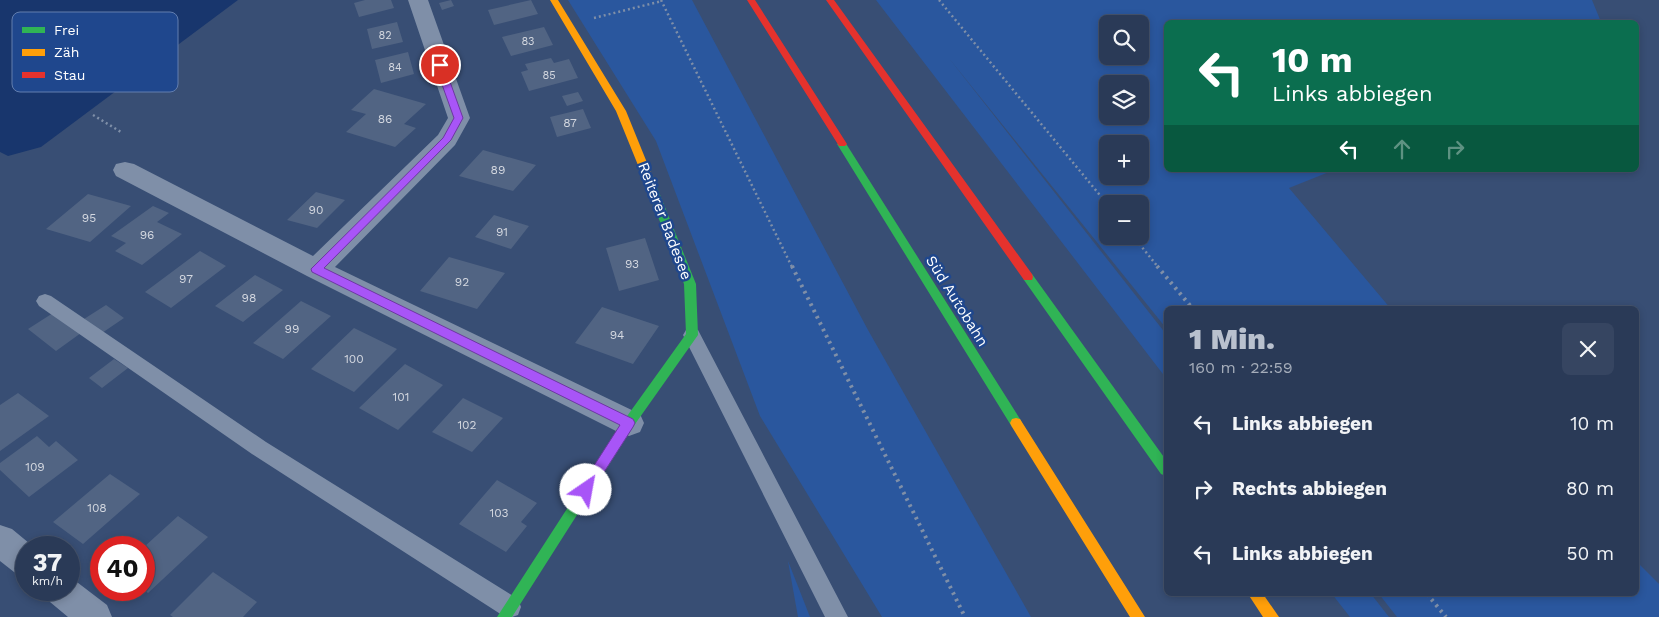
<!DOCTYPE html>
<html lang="de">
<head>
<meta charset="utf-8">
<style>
  body { margin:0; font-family:"Work Sans",sans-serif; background:#364561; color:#f1f3f6; height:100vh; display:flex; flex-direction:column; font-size:19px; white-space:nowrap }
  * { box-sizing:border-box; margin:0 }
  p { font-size:16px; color:#a5adba }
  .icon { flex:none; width:28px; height:28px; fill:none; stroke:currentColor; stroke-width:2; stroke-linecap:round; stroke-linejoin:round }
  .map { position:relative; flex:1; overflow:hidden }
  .drawer { position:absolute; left:1164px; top:306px; width:475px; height:290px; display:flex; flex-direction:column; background:#2a3a57; border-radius:8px; box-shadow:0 2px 8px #0003,0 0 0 1px #46546d }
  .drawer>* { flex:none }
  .guide { position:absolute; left:1164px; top:20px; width:475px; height:152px; border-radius:8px; box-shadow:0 2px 8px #0003,0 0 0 1px #46546d; background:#0b6e4f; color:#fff; overflow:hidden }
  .fabs { position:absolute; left:1099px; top:15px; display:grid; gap:10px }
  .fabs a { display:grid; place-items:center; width:50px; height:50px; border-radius:8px; background:#2a3a57; box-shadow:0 2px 8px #0003,0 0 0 1px #46546d; font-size:25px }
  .speed { position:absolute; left:15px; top:536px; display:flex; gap:10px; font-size:25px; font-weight:700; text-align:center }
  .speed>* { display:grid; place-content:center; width:65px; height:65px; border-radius:50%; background:#2a3a57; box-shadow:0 2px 8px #0003,0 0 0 1px #46546d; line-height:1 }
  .speed small { font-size:12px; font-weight:400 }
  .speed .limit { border:8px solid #d22; background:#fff; color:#111 }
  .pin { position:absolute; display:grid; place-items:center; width:42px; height:42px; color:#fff; margin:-21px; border:2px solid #fff; border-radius:50%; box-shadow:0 1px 5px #0007 }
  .me { position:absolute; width:55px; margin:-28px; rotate:33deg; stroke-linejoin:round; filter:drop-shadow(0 0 4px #0008) }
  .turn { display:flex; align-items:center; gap:18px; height:105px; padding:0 25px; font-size:22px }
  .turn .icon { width:65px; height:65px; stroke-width:2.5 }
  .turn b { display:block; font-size:35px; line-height:42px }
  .lanes { display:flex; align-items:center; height:48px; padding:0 25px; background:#0003; justify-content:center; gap:25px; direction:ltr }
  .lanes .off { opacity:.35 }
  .round { display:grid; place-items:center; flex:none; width:52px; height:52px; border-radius:8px; background:#364561 }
  .headline { display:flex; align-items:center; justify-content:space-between; height:85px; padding:0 25px }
  h1 { font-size:30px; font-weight:800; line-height:38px; color:#b9c1ce }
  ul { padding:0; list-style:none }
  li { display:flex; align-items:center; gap:15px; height:65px; padding:0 25px }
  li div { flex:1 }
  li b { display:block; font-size:19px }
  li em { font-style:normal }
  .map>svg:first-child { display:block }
  .green { fill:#2a579e; fill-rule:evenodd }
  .water { fill:#18366d }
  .building { fill:#516483 }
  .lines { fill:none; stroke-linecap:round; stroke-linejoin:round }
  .path-far1 { stroke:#7f8fa8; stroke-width:2.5; stroke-dasharray:2 3; stroke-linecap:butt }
  .path { stroke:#7f8fa8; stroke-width:4; stroke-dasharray:2.5 4.5; stroke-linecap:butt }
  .lane { fill:#7f8fa8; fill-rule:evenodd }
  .street { fill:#7f8fa8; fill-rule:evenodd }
  .fast { fill:#30b455; fill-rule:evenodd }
  .slow { fill:#ff9f0a; fill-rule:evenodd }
  .jam { fill:#e5322d; fill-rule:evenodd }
  .route { fill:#a855f7; stroke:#6d37a1 }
  .labels { text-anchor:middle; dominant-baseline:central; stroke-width:5; stroke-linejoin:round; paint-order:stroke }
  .far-number-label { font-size:11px; fill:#d4d8e0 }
  .number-label { font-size:12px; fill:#d4d8e0 }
  .street-label { font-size:15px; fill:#fff; stroke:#1f478d }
  .key { fill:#1f478d; stroke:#627eaf; stroke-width:1 }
  .key-label { font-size:14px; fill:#fff }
</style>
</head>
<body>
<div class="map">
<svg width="1659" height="617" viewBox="0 0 1659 617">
  <rect width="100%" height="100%" fill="#384e74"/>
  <path class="green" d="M 568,0 L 692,0 L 868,330 L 1031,617 L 882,617 L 760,416 L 656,141 Z
    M 876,0 L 1592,0 L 1601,22 L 1166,22 L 1166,170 L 1334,170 L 1289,188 L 1391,309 L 1166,309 L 1166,328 L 948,57 L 1166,334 L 1166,378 ZM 1108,24 L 1140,24 L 1140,56 L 1108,56 ZM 1108,84 L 1140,84 L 1140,116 L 1108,116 ZM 1108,144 L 1140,144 L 1140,176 L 1108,176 ZM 1108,204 L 1140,204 L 1140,236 L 1108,236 Z
    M 788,561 L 810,617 L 798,617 Z
    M 1636,561 L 1659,584 L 1659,617 L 1397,617 L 1379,594 L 1636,594 Z
    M 1332,594 L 1371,594 L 1389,617 L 1350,617 Z"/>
  <path class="water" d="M 0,0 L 238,0 L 41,147 L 8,156 L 0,152 Z"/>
  <path class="building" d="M 365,0 L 391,0 L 394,8 L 359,17 L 354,3 Z
    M 451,0 L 454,6 L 442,10 L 439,3 Z
    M 531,0 L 538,14 L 494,25 L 488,10 Z
    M 397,22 L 403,42 L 372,49 L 367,29 Z
    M 544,27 L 553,45 L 511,56 L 502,37 Z
    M 408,52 L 414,74 L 381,83 L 375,60 Z
    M 551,58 L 554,63 L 569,59 L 578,78 L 529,91 L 521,72 L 528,70 L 525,64 Z
    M 374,89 L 426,104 L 404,124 L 416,128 L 395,147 L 346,132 L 366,114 L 351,110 Z
    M 578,92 L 583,101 L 567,106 L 562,96 Z
    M 583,109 L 591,128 L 557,137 L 550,117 Z
    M 483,150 L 536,165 L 513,191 L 459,176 Z
    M 316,192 L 345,200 L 317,228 L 287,220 Z
    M 88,194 L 131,206 L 90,242 L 46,229 Z
    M 153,206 L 169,213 L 157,222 L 182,234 L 142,265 L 115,251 L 126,243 L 111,236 Z
    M 494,215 L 529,226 L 511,249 L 475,237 Z
    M 645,238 L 659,280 L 619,291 L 606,248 Z
    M 200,251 L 226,266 L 171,308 L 145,292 Z
    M 449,257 L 505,273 L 477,309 L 420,291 Z
    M 255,275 L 283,290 L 243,322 L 215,306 Z
    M 301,301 L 331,316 L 283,359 L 253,343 Z
    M 106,305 L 124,318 L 102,333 L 84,319 Z
    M 602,307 L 659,326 L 633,364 L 575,343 Z
    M 53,313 L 81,333 L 56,351 L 28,329 Z
    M 354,328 L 397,349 L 354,392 L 311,369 Z
    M 114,359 L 128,368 L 102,388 L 89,378 Z
    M 405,364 L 443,385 L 398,430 L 359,408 Z
    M 18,393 L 49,416 L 0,451 L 0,405 Z
    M 463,398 L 503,418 L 472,452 L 432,432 Z
    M 37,436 L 49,447 L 56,441 L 78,460 L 29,497 L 0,470 L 0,463 Z
    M 110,474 L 140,494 L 83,544 L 53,522 Z
    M 497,480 L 537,503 L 521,522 L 527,526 L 506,552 L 459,524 Z
    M 178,516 L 208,537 L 148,593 L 144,590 L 144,547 Z
    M 213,572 L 257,602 L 243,617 L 173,617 L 170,615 Z"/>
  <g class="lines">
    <path class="path-far1" d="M 661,0 L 792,267
      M 939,0 L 1108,205
      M 594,18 L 662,1
      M 93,115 L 121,132
      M 1133,236 L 1158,267"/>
    <path class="path" d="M 792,266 L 965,617
      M 1157,266 L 1193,309
      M 1427,594 L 1446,617"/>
    <path class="lane" d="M 45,294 L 51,296 L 266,442 L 518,599 L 521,607 L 518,615 L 512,617 L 502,615 L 252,454 L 39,306 L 36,301 L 39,296 Z
      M 692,328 L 698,330 L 848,617 L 825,617 L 683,335 L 686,330 Z"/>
    <path class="street" d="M 408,0 L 428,0 L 470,118 L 455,145 L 335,267 L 640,414 L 644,423 L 640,432 L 629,436 L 618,432 L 307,276 L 116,176 L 113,170 L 116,164 L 125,162 L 134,164 L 313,256 L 438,135 L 448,118 Z
      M 0,525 L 12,529 L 35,548 L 26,548 L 26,577 L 14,572 L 0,561 Z
      M 69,576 L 107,605 L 112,617 L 68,617 L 50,602 L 45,590 L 69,590 Z"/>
    <path class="fast" d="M 842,141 L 845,142 L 1020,419 L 1022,423 L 1020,427 L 1016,428 L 1012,427 L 837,144 Z
      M 647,172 L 652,175 L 696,284 L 698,335 L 633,427 L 512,617 L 497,617 L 625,419 L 686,334 L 684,284 L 642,175 Z
      M 1028,273 L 1032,274 L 1166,460 L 1166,476 L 1161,474 L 1024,280 L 1023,277 L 1024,274 Z"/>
    <path class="slow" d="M 550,0 L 558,0 L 626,111 L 652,175 L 651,177 L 647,178 L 642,175 L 616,111 Z
      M 1016,418 L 1020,419 L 1145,617 L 1130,617 L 1012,427 L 1010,423 L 1012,419 Z
      M 1248,594 L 1263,594 L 1279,617 L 1263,617 Z"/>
    <path class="jam" d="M 747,0 L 755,0 L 847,144 L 845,146 L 839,146 Z
      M 826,0 L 834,0 L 1032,274 L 1033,277 L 1032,280 L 1024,280 Z"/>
  </g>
  <path class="route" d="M 440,62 L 444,65 L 463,118 L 451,140 L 324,268 L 633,419 L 635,423 L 633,427 L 590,494 L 586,496 L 581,494 L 579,490 L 581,486 L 620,425 L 312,272 L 311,269 L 443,138 L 454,118 L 435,65 Z"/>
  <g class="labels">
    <g class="far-number-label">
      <text x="385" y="35">82</text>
      <text x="528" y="41">83</text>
      <text x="395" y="67">84</text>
      <text x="549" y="75">85</text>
    </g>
    <g class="number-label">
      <text x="385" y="119">86</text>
      <text x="570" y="123">87</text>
      <text x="498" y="170">89</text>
      <text x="316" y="210">90</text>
      <text x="89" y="218">95</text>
      <text x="502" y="232">91</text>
      <text x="147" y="235">96</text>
      <text x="632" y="264">93</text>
      <text x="186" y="279">97</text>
      <text x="462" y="282">92</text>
      <text x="249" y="298">98</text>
      <text x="292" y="329">99</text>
      <text x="617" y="335">94</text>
      <text x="354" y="359">100</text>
      <text x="401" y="397">101</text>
      <text x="467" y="425">102</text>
      <text x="35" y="467">109</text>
      <text x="97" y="508">108</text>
      <text x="499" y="513">103</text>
    </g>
    <g class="street-label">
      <text transform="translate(665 221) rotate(69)">Reiterer Badesee</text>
      <text transform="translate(957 301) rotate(58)">Süd Autobahn</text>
    </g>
  </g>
  <rect x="12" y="12" width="166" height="80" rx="8" class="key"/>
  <rect x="22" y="27" width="23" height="6" fill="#30b455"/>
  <rect x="22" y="49" width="23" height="7" fill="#ff9f0a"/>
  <rect x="22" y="72" width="23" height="6" fill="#e5322d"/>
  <g class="key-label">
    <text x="54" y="35">Frei</text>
    <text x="54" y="57">Zäh</text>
    <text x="54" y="80">Stau</text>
  </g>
</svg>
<div class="fabs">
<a><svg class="icon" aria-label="search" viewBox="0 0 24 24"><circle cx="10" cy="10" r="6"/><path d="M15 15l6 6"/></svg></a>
<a><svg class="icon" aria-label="layers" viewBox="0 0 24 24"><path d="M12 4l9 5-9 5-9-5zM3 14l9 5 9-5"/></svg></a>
<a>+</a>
<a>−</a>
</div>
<div class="speed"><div>37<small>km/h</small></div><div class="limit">40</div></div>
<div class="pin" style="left:440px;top:65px;background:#d93025"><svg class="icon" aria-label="arrive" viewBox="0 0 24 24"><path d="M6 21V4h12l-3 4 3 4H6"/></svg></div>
<svg class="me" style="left:586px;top:490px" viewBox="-20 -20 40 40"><circle r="19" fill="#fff"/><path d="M0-13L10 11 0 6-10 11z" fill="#a855f7"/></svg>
<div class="guide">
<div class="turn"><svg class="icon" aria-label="left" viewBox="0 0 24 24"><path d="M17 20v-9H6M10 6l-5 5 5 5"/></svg><div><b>10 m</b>Links abbiegen</div></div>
<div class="lanes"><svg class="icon" aria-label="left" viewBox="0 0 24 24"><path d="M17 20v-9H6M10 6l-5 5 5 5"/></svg><svg class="icon off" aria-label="ahead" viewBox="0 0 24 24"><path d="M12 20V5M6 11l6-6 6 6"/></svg><svg class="icon off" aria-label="right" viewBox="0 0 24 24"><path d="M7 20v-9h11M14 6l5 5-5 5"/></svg></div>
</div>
<section class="drawer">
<div class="headline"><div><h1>1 Min.</h1><p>160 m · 22:59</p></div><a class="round"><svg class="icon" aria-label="close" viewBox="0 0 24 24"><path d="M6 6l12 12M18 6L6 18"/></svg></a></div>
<ul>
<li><svg class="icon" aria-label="left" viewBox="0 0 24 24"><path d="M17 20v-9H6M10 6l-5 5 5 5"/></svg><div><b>Links abbiegen</b></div><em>10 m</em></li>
<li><svg class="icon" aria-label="right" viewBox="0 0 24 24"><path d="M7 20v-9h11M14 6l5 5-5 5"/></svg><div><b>Rechts abbiegen</b></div><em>80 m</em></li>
<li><svg class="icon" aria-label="left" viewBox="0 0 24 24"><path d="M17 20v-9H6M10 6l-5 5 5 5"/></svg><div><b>Links abbiegen</b></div><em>50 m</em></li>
</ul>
</section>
</div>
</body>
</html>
